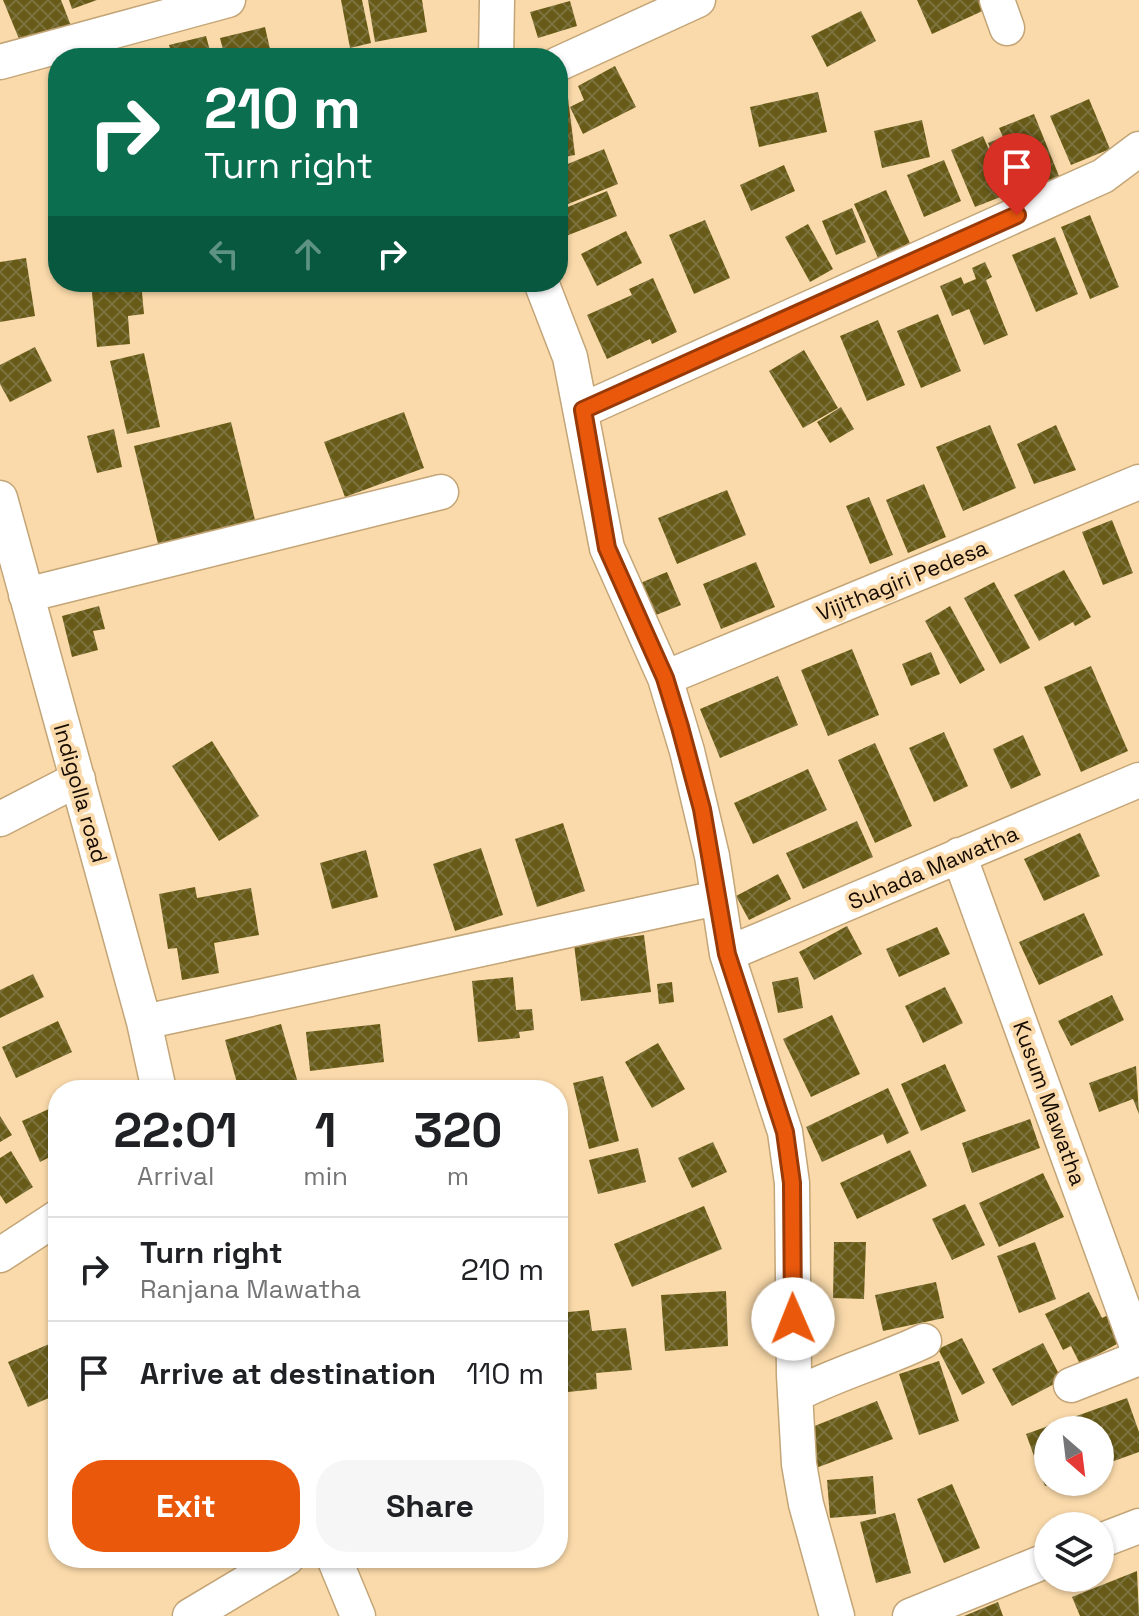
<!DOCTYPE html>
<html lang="en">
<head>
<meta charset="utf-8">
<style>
  body { margin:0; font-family:"Space Grotesk",sans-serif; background:#f6f6f6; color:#202124; height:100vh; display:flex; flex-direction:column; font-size:30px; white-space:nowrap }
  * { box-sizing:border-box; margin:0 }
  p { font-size:26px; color:#757577 }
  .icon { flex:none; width:44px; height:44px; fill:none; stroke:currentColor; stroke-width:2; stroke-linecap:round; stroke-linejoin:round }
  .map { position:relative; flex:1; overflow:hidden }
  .details { position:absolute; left:48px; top:1080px; width:520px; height:488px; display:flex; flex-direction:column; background:#fff; border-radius:32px; box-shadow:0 2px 6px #0004 }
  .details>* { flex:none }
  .guide { position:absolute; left:48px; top:48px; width:520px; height:244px; border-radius:32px; box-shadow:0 2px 6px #0004; background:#0b6e4f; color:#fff; overflow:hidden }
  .needle { width:52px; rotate:152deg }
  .buttons { position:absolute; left:1034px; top:1416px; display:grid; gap:16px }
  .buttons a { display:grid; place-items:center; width:80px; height:80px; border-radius:50%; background:#fff; box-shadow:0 2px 6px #0004; font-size:40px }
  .pin { position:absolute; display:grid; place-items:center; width:68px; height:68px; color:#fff; margin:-82px -34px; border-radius:50% 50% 50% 0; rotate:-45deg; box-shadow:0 0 8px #0007 }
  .pin .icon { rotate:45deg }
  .me { position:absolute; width:88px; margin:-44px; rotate:359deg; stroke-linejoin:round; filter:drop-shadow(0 0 6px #0008) }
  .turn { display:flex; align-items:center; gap:28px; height:168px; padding:0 24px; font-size:36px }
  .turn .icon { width:104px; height:104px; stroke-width:2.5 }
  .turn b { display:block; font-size:56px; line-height:68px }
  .lanes { display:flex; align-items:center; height:76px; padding:0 24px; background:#0003; justify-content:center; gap:40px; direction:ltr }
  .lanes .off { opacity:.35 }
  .eta { display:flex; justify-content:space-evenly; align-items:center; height:136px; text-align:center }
  .eta b { font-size:48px; font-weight:600; line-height:56px }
  .primary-button { display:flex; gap:16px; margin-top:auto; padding:16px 24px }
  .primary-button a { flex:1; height:92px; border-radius:32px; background:#ea580c; color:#fff; font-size:32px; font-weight:600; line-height:92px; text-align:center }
  .primary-button a+a { background:#f6f6f6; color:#202124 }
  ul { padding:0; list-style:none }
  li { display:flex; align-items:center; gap:24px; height:104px; padding:0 24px; border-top:2px solid #e0e0e0 }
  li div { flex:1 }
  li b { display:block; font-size:30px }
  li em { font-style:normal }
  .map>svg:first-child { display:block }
  .building { fill:url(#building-cross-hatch) }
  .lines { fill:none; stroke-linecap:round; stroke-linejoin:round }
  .street-casing { stroke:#c3a577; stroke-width:37 }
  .street { stroke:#fff; stroke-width:34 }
  .route-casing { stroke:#983908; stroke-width:20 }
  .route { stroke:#ea580c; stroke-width:14 }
  .labels { text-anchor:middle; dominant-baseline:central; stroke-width:8; stroke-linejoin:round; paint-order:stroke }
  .street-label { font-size:22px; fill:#160b00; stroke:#fadaaa }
</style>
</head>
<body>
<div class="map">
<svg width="1139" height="1616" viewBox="0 0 1139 1616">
  <defs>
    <pattern id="building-cross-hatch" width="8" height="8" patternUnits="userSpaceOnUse" patternTransform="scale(2)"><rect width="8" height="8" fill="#685b18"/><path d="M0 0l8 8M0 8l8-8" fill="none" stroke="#7c723e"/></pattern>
  </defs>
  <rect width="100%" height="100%" fill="#fadaaa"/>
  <path class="building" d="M 3,0 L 61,0 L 73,31 L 24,51 Z
    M 69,0 L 97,0 L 72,9 Z
    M 341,0 L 362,0 L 371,43 L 350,48 Z
    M 368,0 L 422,0 L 427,32 L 375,42 Z
    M 917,0 L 983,0 L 987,9 L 932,34 Z
    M 570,1 L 577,26 L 538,38 L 530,12 Z
    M 861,11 L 876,41 L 827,67 L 811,36 Z
    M 265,27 L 272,58 L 225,58 L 220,38 Z
    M 206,36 L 212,58 L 173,58 L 169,45 Z
    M 615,66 L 636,107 L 583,134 L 570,107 L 584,100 L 578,86 Z
    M 818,92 L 827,132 L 759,147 L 750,107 Z
    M 568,98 L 575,155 L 558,158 L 558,100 Z
    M 1089,99 L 1110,149 L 1071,165 L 1050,116 Z
    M 1034,114 L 1059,176 L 1025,190 L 1009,150 L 994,156 L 988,143 L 1003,137 L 999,128 Z
    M 922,120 L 930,157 L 882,168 L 874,131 Z
    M 983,136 L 1008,194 L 975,207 L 951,150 Z
    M 604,149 L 618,184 L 558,208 L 558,168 Z
    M 944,160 L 961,201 L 924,217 L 907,175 Z
    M 784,165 L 795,191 L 751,211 L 740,185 Z
    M 886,190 L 910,243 L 878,258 L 854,204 Z
    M 607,191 L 617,216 L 566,236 L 558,211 Z
    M 852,208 L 866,242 L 836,255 L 822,221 Z
    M 1090,215 L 1119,287 L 1090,299 L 1061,227 Z
    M 705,220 L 730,278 L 694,294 L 669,235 Z
    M 808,224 L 833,269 L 810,282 L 785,237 Z
    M 626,231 L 642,263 L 597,286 L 581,254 Z
    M 1055,237 L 1078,294 L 1036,312 L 1012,255 Z
    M 26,258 L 35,316 L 0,322 L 0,262 Z
    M 985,262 L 992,277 L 986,280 L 1008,335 L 984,345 L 969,309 L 952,316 L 940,286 L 961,277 L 964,284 L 976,279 L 972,268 Z
    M 653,278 L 677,332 L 652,344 L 650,339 L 607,359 L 587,315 L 632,295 L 629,289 Z
    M 91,282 L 141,282 L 144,314 L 128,316 L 130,344 L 97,347 Z
    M 938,314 L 961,371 L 921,388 L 897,331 Z
    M 878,320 L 905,385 L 867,401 L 840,336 Z
    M 35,347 L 52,381 L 10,402 L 0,384 L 0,365 Z
    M 804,350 L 838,408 L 803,428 L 769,371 Z
    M 144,353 L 160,427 L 127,434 L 110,361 Z
    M 841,407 L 854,429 L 830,443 L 817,422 Z
    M 404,412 L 424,468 L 345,497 L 324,442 Z
    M 231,422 L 257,528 L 160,552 L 134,446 Z
    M 990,425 L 1016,488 L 963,511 L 936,447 Z
    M 1056,425 L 1076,470 L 1034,484 L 1017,444 Z
    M 114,429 L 122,467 L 97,473 L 87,436 Z
    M 924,484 L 946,537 L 908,553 L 886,500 Z
    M 727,490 L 746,535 L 677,564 L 658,518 Z
    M 869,497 L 893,555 L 870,564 L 846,506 Z
    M 1112,520 L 1133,573 L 1103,585 L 1082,532 Z
    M 756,562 L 775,607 L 721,629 L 703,584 Z
    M 1064,570 L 1091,617 L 1075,626 L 1073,622 L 1039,641 L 1014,595 Z
    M 667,572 L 681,605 L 646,619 L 633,586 Z
    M 994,582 L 1030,648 L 1000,664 L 964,598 Z
    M 99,606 L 105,629 L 93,631 L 98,650 L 72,657 L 62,616 Z
    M 950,606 L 985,670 L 960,684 L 925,621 Z
    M 852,649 L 879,715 L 828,736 L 801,670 Z
    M 931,652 L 940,674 L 911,686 L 902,664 Z
    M 1091,666 L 1128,751 L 1081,772 L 1044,687 Z
    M 778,676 L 798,725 L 720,758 L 700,709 Z
    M 944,732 L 968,786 L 934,802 L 909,748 Z
    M 1023,735 L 1041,775 L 1011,789 L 993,749 Z
    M 212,741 L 259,816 L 219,841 L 172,766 Z
    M 875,743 L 912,826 L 875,843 L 838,760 Z
    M 808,769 L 827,810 L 753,844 L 734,803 Z
    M 857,821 L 873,857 L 803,889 L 786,853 Z
    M 563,823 L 585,891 L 537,907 L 515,839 Z
    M 1080,833 L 1100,876 L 1044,901 L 1024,859 Z
    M 481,848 L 503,915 L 455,931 L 433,864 Z
    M 366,850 L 378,897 L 332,909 L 320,863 Z
    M 778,874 L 791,899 L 749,920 L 736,896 Z
    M 195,887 L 197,898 L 251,888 L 259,935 L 214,943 L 219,973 L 182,980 L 177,948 L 168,949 L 159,894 Z
    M 1084,913 L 1103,955 L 1039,985 L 1019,942 Z
    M 847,926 L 862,954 L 814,980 L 799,952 Z
    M 937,927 L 950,954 L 899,977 L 886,949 Z
    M 644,935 L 651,992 L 581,1001 L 574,944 Z
    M 33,974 L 44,997 L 0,1018 L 0,990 Z
    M 513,977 L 516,1010 L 532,1009 L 534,1030 L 519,1032 L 520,1038 L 478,1042 L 472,981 Z
    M 798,977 L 803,1008 L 778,1013 L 772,982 Z
    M 672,982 L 674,1002 L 659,1004 L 657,984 Z
    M 945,987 L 963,1023 L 923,1043 L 905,1006 Z
    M 1112,995 L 1124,1020 L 1071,1046 L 1058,1021 Z
    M 832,1015 L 860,1074 L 811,1097 L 783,1039 Z
    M 58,1021 L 72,1052 L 16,1078 L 2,1047 Z
    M 281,1024 L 300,1090 L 239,1090 L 225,1040 Z
    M 380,1024 L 384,1062 L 310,1071 L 306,1032 Z
    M 658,1043 L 685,1089 L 652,1108 L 625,1062 Z
    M 945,1064 L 966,1111 L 921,1131 L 901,1084 Z
    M 1136,1066 L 1139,1114 L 1133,1099 L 1099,1112 L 1089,1083 Z
    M 603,1076 L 619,1141 L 589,1149 L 573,1083 Z
    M 888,1088 L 909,1133 L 887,1144 L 883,1134 L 822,1162 L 806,1127 Z
    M 58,1105 L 58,1153 L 40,1162 L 22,1121 Z
    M 0,1116 L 12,1135 L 0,1142 Z
    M 1030,1119 L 1040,1148 L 972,1173 L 962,1143 Z
    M 713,1142 L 727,1172 L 692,1188 L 678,1158 Z
    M 638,1148 L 646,1182 L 598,1194 L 589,1160 Z
    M 910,1150 L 927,1186 L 857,1219 L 840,1183 Z
    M 11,1151 L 33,1187 L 6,1204 L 0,1195 L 0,1158 Z
    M 1043,1173 L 1064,1217 L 999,1247 L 979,1203 Z
    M 965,1204 L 985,1245 L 952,1260 L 932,1219 Z
    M 704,1206 L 722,1249 L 632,1287 L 614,1244 Z
    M 834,1242 L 866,1242 L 864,1299 L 833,1298 Z
    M 1035,1242 L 1056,1299 L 1019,1313 L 997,1256 Z
    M 936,1282 L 944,1318 L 883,1331 L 875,1295 Z
    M 726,1291 L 728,1346 L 665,1351 L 661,1295 Z
    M 1089,1292 L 1102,1318 L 1114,1312 L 1128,1338 L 1080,1364 L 1071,1346 L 1063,1350 L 1045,1314 Z
    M 589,1310 L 592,1331 L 626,1328 L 632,1370 L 596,1373 L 597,1389 L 558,1393 L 558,1313 Z
    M 962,1338 L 985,1383 L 962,1395 L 938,1349 Z
    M 56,1341 L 58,1394 L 28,1407 L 8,1362 Z
    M 1043,1343 L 1062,1380 L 1012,1406 L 992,1369 Z
    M 939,1361 L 959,1421 L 919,1435 L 899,1374 Z
    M 1127,1398 L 1139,1432 L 1139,1452 L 1100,1466 L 1100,1430 L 1048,1430 L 1048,1482 L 1055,1482 L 1045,1486 L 1026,1434 Z
    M 877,1401 L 893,1439 L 816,1468 L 802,1431 Z
    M 873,1476 L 876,1514 L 830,1518 L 827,1480 Z
    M 952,1484 L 980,1548 L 944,1563 L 917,1499 Z
    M 895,1513 L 911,1573 L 876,1583 L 860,1522 Z
    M 1137,1571 L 1139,1616 L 1080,1616 L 1072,1597 Z
    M 998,1602 L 1003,1616 L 964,1616 Z"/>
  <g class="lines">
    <defs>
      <path id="street" d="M 997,0 L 1007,28
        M 496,58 L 497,0
        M 0,62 L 228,0
        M 558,64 L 698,0
        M 541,282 L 570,357 L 607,548 L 665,678 L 687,751 L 712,856 L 727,954 L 785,1132 L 792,1183 L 794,1375 L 799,1464 L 806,1504 L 837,1616
        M 583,410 L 1103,176 L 1139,149
        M 0,498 L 144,1022 L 159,1090
        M 26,595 L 441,492
        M 665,678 L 1139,482
        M 0,819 L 78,779
        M 959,855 L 1139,1352
        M 727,954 L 1139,780
        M 144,1022 L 717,898
        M 0,1255 L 58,1217
        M 1071,1385 L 1139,1358
        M 795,1395 C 837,1373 882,1361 924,1341
        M 1100,1541 L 1139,1526
        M 334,1558 L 358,1616
        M 190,1616 L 287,1558
        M 910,1616 L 1048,1560"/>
    </defs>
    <use href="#street" class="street-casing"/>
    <use href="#street" class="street"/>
  </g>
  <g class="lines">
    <defs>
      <path id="route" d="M 793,1319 L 792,1183 L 785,1132 L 727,954 L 702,809 L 680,727 L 665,678 L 607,548 L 583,410 L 1017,215"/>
    </defs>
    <use href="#route" class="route-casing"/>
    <use href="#route" class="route"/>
  </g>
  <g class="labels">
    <g class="street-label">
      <text transform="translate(902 580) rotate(-22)">Vijithagiri Pedesa</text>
      <text transform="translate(81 793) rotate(74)">Indigolla road</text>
      <text transform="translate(933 867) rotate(-23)">Suhada Mawatha</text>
      <text transform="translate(1050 1103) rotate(70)">Kusum Mawatha</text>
    </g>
  </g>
</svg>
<div class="buttons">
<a><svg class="needle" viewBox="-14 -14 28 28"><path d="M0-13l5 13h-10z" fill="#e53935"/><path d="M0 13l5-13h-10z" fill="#757577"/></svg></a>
<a><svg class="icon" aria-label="layers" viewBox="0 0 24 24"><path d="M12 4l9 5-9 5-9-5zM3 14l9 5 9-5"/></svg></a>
</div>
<div class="pin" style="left:1017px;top:215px;background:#d93025"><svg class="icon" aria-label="arrive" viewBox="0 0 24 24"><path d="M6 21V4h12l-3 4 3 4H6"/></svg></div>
<svg class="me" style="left:793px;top:1319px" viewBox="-20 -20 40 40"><circle r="19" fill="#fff"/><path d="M0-13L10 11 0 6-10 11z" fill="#ea580c"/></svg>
<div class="guide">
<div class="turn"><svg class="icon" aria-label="right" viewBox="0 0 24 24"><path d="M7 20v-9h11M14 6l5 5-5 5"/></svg><div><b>210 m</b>Turn right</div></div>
<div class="lanes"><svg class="icon off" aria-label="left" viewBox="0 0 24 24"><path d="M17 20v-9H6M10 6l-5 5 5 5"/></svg><svg class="icon off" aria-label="ahead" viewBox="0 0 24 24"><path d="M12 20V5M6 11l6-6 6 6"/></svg><svg class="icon" aria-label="right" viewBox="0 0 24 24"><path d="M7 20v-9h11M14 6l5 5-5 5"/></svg></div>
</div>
<section class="details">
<div class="eta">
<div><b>22:01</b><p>Arrival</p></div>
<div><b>1</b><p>min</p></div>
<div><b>320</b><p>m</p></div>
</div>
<ul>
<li><svg class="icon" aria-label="right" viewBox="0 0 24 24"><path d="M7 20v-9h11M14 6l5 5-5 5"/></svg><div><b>Turn right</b><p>Ranjana Mawatha</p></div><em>210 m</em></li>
<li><svg class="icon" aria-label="arrive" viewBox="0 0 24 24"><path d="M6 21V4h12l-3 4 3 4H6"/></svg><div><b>Arrive at destination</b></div><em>110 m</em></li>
</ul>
<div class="primary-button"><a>Exit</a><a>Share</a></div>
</section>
</div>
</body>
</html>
